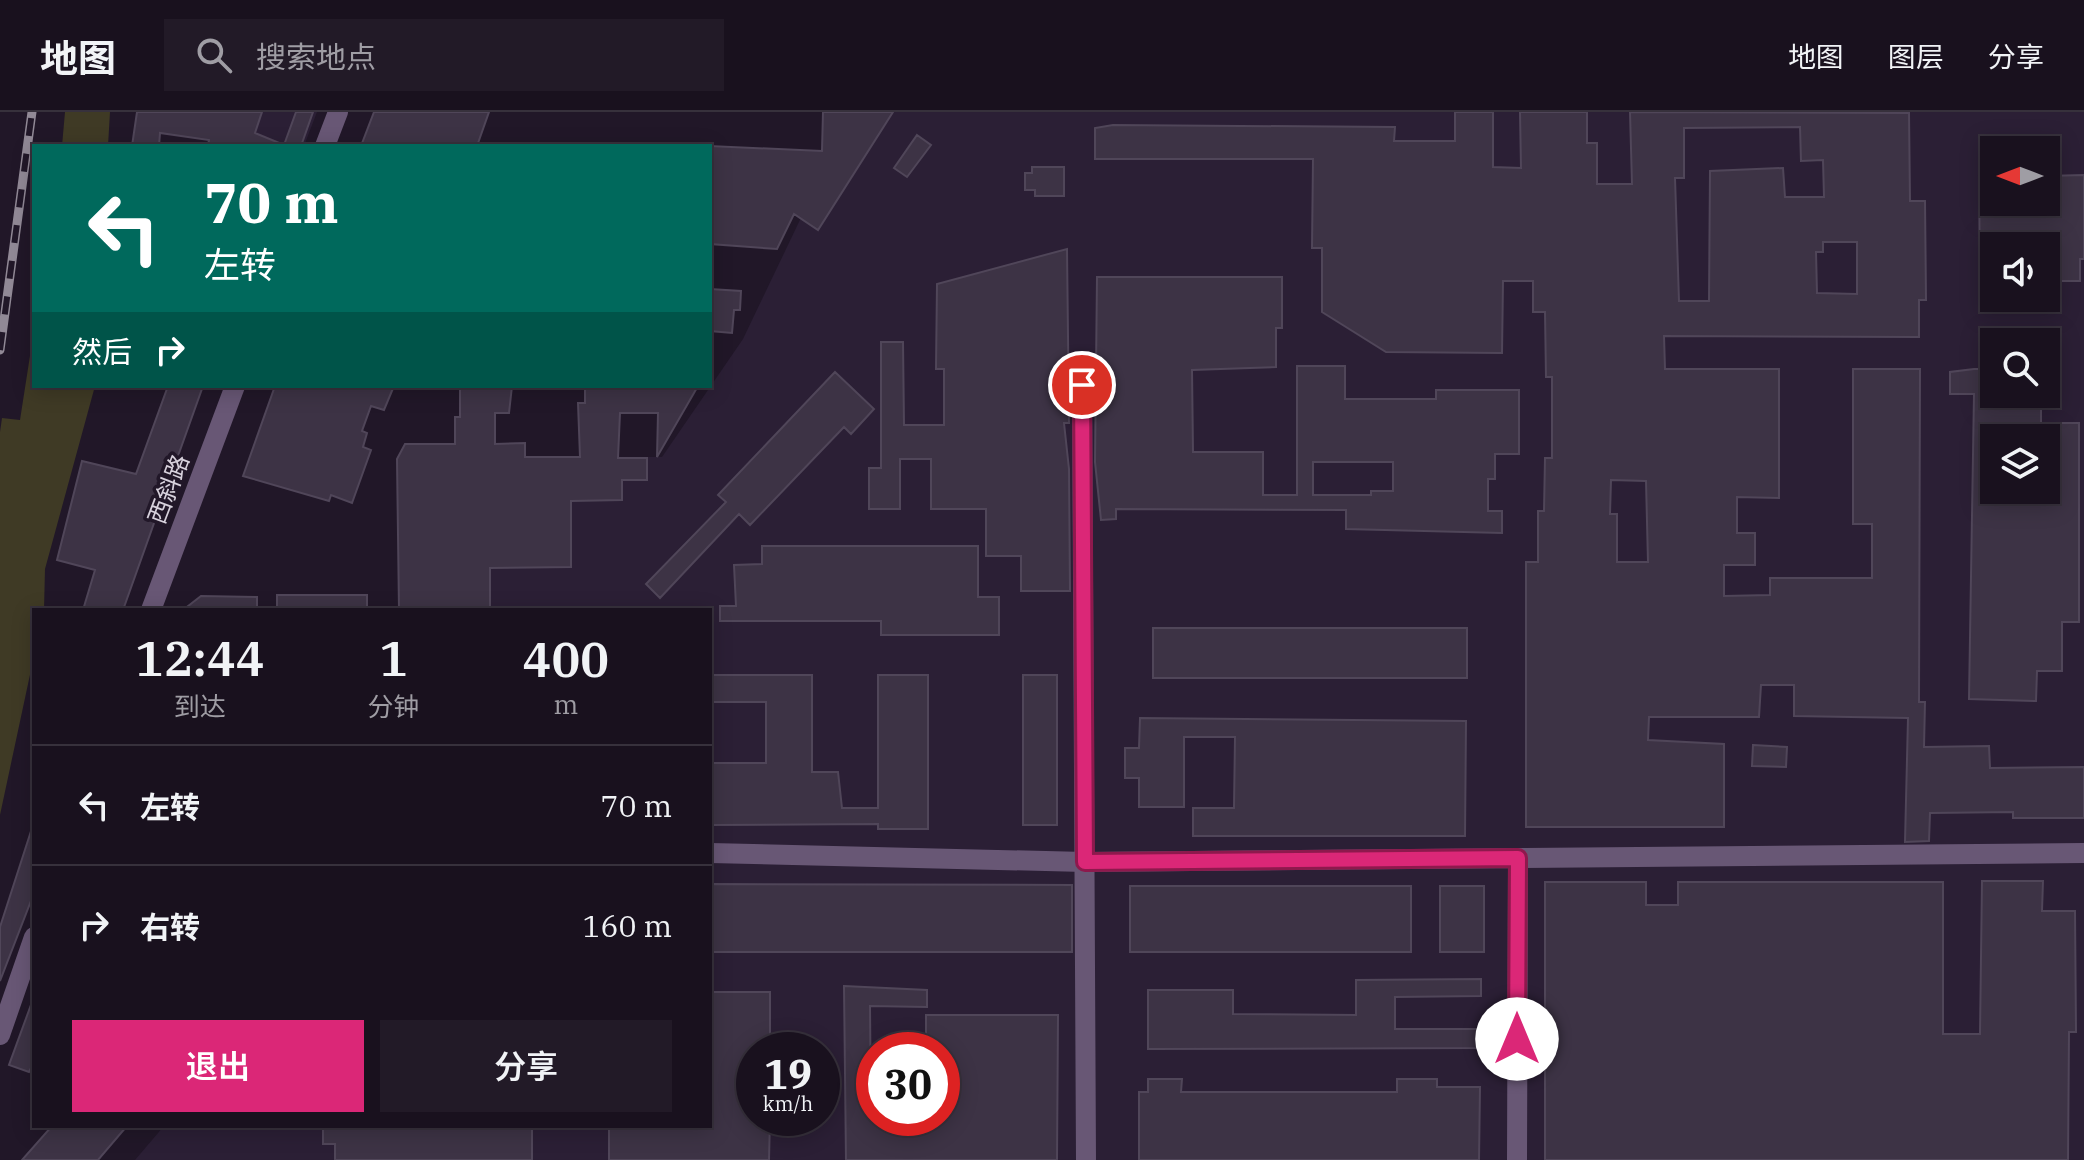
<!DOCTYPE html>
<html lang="zh">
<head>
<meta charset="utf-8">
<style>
  body { margin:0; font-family:"IBM Plex Serif","Noto Sans SC",serif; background:#221a27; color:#f1f3f6; height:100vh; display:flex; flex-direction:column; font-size:30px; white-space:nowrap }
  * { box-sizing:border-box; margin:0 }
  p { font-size:26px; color:#9f9da4 }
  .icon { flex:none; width:44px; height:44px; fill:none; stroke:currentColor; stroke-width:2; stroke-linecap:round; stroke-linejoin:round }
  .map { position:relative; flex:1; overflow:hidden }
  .side { position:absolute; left:32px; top:496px; width:680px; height:520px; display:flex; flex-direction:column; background:#19111e; border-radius:0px; box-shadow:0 4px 20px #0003,0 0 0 2px #37313c }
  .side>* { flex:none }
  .hud { position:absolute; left:32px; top:32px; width:680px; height:244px; border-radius:0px; box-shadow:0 4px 20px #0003,0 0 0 2px #37313c; background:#00695c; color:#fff; overflow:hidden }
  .needle { width:52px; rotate:270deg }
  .tools { position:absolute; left:1980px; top:24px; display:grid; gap:16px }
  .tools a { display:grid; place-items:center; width:80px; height:80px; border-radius:0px; background:#19111e; box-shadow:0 4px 20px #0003,0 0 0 2px #37313c; font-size:40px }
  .speed { position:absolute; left:736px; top:920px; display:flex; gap:16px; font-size:40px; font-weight:700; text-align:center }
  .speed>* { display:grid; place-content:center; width:104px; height:104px; border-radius:50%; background:#19111e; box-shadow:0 4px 20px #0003,0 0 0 2px #37313c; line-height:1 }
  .speed small { font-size:20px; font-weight:400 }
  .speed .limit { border:12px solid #d22; background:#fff; color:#111 }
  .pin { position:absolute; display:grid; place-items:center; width:68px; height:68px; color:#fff; margin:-34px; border:4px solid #fff; border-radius:50%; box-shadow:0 2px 8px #0007 }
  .me { position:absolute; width:88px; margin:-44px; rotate:0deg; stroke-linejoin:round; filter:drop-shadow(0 0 6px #0008) }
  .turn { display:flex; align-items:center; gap:28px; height:168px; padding:0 40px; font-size:36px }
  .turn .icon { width:104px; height:104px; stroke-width:2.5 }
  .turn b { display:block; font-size:56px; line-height:68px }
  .then { display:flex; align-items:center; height:76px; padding:0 40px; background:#0003; gap:16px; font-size:30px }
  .eta { display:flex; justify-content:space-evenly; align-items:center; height:136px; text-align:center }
  .eta b { font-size:48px; font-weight:600; line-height:56px }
  .button { display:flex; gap:16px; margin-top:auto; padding:16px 40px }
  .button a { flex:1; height:92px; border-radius:0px; background:#db2777; color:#fff; font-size:32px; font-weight:600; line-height:92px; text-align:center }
  .button a+a { background:#221a27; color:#f1f3f6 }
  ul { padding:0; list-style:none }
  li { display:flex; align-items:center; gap:24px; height:120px; padding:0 40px; border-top:2px solid #37313c }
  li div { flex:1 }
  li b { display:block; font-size:30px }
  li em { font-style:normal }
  header { display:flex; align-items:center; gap:48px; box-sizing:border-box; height:112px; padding:0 40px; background:#19111e; border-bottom:2px solid #37313c }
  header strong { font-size:38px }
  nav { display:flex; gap:44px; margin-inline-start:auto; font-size:28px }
  .search { width:560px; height:72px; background:#221a27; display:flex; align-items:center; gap:20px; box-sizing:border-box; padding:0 28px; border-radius:0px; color:#9f9da4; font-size:30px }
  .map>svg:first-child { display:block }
  .built { fill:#2b1f35; fill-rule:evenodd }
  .green { fill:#3f3a25 }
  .building { fill:#3d3345; stroke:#504659; stroke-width:2; fill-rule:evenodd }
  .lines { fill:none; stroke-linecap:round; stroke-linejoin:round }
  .minor { stroke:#685775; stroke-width:20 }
  .tertiary { stroke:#685775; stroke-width:20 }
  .rail-casing { stroke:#918996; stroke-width:9 }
  .rail { stroke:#211728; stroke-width:6; stroke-dasharray:18; stroke-linecap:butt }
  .route-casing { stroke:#8e194d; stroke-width:20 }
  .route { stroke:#db2777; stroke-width:14 }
  .labels { text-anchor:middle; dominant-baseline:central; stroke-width:7; stroke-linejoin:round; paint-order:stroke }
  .street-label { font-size:24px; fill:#d7d1dc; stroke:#211728 }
</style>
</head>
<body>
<header>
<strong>地图</strong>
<div class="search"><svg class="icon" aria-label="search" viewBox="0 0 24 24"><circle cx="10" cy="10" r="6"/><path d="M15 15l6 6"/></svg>搜索地点</div>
<nav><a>地图</a><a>图层</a><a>分享</a></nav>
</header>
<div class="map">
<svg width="2084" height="1048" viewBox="0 0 2084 1048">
  <rect width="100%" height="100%" fill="#211728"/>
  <path class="built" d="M 245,0 L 317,0 L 304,34 L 207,34 L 211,7 Z
    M 823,0 L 2084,0 L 2084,1048 L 135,1048 L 164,1014 L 710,1014 L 710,498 L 401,498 L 397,344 L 662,345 L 743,227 L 820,66 ZM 1994,38 L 2046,38 L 2046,90 L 1994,90 ZM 1994,134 L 2046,134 L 2046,186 L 1994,186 ZM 1994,230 L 2046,230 L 2046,282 L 1994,282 ZM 1994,326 L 2046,326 L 2046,378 L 1994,378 ZM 754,938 L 822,938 L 822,1006 L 754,1006 ZM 874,938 L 942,938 L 942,1006 L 874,1006 Z"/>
  <path class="green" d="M 65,0 L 110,0 L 108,34 L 62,34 Z
    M 34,218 L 34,274 L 95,274 L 45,457 L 44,498 L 34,498 L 34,544 L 0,703 L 0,320 L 2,306 L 20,308 Z"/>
  <path class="building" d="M 137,0 L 262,0 L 255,21 L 284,33 L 296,0 L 313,0 L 301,34 L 208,34 L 209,28 L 160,21 L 159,34 L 132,34 Z
    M 374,0 L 489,0 L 477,34 L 361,34 Z
    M 823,0 L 893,0 L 818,118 L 794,102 L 777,137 L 710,132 L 710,34 L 822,39 Z
    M 1455,0 L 1493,0 L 1493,55 L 1521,56 L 1520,0 L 1587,0 L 1587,31 L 1597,31 L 1597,72 L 1632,72 L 1630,0 L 1909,1 L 1910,89 L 1925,89 L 1926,188 L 1919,188 L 1919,225 L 1664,224 L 1665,257 L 1779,257 L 1779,386 L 1737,385 L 1737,421 L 1755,421 L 1755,453 L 1724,453 L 1724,484 L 1770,483 L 1770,466 L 1872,466 L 1872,412 L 1853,412 L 1853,257 L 1920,257 L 1919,590 L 1925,590 L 1924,635 L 1989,634 L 1990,656 L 2084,655 L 2084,706 L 2013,706 L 2013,700 L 1930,701 L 1929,729 L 1905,730 L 1908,606 L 1794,604 L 1794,573 L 1761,573 L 1759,605 L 1649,605 L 1648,628 L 1724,632 L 1724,715 L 1526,715 L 1526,450 L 1538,450 L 1538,399 L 1544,399 L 1545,346 L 1552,346 L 1552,265 L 1546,265 L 1545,200 L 1533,200 L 1533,169 L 1503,169 L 1502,241 L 1386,240 L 1322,200 L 1322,136 L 1312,136 L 1313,47 L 1095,47 L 1095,16 L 1113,13 L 1395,15 L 1394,29 L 1455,29 ZM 1800,15 L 1801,49 L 1823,48 L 1824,85 L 1785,85 L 1783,56 L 1710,59 L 1709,189 L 1679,189 L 1675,66 L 1684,66 L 1684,16 ZM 1823,130 L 1857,130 L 1857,182 L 1817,181 L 1816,140 L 1823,140 ZM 1611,368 L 1646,369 L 1648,450 L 1617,450 L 1617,402 L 1610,402 Z
    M 917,23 L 931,33 L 907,65 L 894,56 Z
    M 1032,55 L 1064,55 L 1064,84 L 1035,84 L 1035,78 L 1025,78 L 1025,61 L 1032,61 Z
    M 2084,63 L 2084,147 L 2080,147 L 2080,169 L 2046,169 L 2046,134 L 1994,134 L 1994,170 L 1980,170 L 1979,64 L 1994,64 L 1994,90 L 2046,90 L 2046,64 Z
    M 1067,137 L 1069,311 L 1064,311 L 1069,357 L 1070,479 L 1021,479 L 1021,444 L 986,444 L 986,397 L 931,397 L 931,347 L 900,347 L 900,397 L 869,397 L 869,356 L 881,356 L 881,230 L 903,230 L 904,313 L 944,313 L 944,257 L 936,257 L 937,172 Z
    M 1097,165 L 1282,165 L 1282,216 L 1276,216 L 1276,255 L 1192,258 L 1193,340 L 1263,340 L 1263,383 L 1297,383 L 1297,254 L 1345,254 L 1345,287 L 1436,287 L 1436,278 L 1519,278 L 1519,342 L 1495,342 L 1495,367 L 1488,367 L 1488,399 L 1502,399 L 1502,421 L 1346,417 L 1346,398 L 1116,397 L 1116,407 L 1101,408 L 1095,350 ZM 1313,350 L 1393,350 L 1393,379 L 1371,379 L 1371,383 L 1313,383 Z
    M 710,177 L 741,179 L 740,198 L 734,198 L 732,221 L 710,219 Z
    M 1974,257 L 1994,257 L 1994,282 L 2041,282 L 2041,311 L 2079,311 L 2079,510 L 2062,510 L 2062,559 L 2037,559 L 2036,589 L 1969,587 L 1974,282 L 1950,282 L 1950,260 ZM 1994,326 L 2051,326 L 2051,378 L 1994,378 Z
    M 835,260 L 874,297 L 851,322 L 844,315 L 750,413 L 739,402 L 660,486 L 646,472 L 726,390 L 718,383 Z
    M 168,274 L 203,274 L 123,498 L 83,498 L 95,458 L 57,448 L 82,349 L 136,362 Z
    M 275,274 L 394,274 L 384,298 L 371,294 L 362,319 L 367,321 L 363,335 L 371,338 L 352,391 L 331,383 L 329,389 L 243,364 Z
    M 460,274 L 512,274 L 509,301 L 495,301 L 495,332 L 525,331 L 525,345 L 580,345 L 578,291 L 585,291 L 585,274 L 698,274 L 657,345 L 658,301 L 620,301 L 618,346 L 647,346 L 647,368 L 622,368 L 622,388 L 571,389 L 571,455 L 490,456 L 490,498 L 399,498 L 397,347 L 405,332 L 455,332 L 455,305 L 460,305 Z
    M 762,434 L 978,434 L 978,485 L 999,485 L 999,523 L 881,523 L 881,509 L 720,509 L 720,494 L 736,494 L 734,453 L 762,452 Z
    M 277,483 L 367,483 L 367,498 L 277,498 Z
    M 201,484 L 257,485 L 257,498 L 183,498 Z
    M 1153,516 L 1467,516 L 1467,566 L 1153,566 Z
    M 710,563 L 812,563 L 812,660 L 838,660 L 842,696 L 878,696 L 878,563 L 928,563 L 928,717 L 878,717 L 878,712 L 710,713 L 710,651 L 766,651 L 766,590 L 710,590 Z
    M 1023,563 L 1057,563 L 1057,713 L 1023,713 Z
    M 1140,606 L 1466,609 L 1465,724 L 1193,724 L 1193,696 L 1234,696 L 1235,625 L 1184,625 L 1184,695 L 1139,695 L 1139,666 L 1125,666 L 1125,636 L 1139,636 Z
    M 1753,633 L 1787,635 L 1786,655 L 1752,654 Z
    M 32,716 L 34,781 L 0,869 L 0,815 Z
    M 1982,769 L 2043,769 L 2042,799 L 2075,799 L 2076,920 L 2069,920 L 2068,1048 L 1545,1048 L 1545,770 L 1646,770 L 1646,793 L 1678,793 L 1678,770 L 1943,770 L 1943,922 L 1980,922 Z
    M 710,772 L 1072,773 L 1072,840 L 710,840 Z
    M 1130,774 L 1411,774 L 1411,840 L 1130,840 Z
    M 1440,774 L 1484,774 L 1484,840 L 1440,840 Z
    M 1481,867 L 1481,884 L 1395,885 L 1395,917 L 1481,917 L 1481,936 L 1148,937 L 1148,878 L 1233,878 L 1233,902 L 1356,903 L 1356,868 Z
    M 844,874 L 927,878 L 927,895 L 870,894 L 871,1006 L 942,1006 L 942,937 L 926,937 L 926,903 L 1058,903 L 1057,1048 L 846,1048 Z
    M 710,880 L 770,880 L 770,938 L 754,938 L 754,1006 L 770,1006 L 769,1048 L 609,1048 L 609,1014 L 710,1014 Z
    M 32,890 L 34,950 L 29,960 L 9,953 Z
    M 1148,967 L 1182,967 L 1181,980 L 1397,980 L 1397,967 L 1437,967 L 1437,975 L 1480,975 L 1479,1048 L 1139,1048 L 1139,980 L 1148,980 Z
    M 52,1014 L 127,1014 L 98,1048 L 22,1048 Z
    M 323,1014 L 532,1014 L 532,1048 L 335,1048 L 335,1032 L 323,1032 Z"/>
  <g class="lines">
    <path class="minor" d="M 1082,273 L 1086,1048
      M 710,741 L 1085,750 L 2084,741
      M 1517,1048 L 1518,746"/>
    <path class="tertiary" d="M 325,34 L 338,0
      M 151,498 L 235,274
      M 0,923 L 34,825"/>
    <defs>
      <path id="rail" d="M 0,238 L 32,0"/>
    </defs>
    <use href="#rail" class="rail-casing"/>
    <use href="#rail" class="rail"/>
  </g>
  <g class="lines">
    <defs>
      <path id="route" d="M 1082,273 L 1085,750 L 1518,746 L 1517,927"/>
    </defs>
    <use href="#route" class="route-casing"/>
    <use href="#route" class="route"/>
  </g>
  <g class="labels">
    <g class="street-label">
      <text transform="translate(168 377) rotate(-69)">西斜路</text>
    </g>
  </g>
</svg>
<div class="tools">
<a><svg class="needle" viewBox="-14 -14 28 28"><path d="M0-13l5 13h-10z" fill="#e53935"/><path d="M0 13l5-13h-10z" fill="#9f9da4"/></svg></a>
<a><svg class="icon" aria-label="sound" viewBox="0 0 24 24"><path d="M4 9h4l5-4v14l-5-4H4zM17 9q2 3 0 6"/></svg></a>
<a><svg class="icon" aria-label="search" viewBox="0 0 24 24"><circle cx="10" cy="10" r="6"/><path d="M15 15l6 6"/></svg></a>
<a><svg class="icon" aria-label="layers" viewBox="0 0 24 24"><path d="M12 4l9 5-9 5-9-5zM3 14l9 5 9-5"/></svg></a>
</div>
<div class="speed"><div>19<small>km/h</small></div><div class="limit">30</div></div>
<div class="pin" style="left:1082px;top:273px;background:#d93025"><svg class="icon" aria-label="arrive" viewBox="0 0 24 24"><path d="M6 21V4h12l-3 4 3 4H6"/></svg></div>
<svg class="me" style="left:1517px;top:927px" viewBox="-20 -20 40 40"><circle r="19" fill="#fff"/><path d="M0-13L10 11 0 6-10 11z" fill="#db2777"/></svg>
<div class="hud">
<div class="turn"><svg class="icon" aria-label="left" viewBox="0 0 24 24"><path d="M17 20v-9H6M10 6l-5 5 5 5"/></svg><div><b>70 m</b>左转</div></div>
<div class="then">然后<svg class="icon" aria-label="right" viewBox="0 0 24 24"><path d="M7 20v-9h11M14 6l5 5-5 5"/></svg></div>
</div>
<section class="side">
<div class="eta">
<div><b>12:44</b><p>到达</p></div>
<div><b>1</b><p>分钟</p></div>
<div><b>400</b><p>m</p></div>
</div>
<ul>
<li><svg class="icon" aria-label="left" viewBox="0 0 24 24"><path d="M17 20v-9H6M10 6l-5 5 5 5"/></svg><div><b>左转</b></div><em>70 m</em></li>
<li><svg class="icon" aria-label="right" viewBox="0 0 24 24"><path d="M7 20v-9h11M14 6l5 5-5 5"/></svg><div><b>右转</b></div><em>160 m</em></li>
</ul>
<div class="button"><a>退出</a><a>分享</a></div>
</section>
</div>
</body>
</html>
